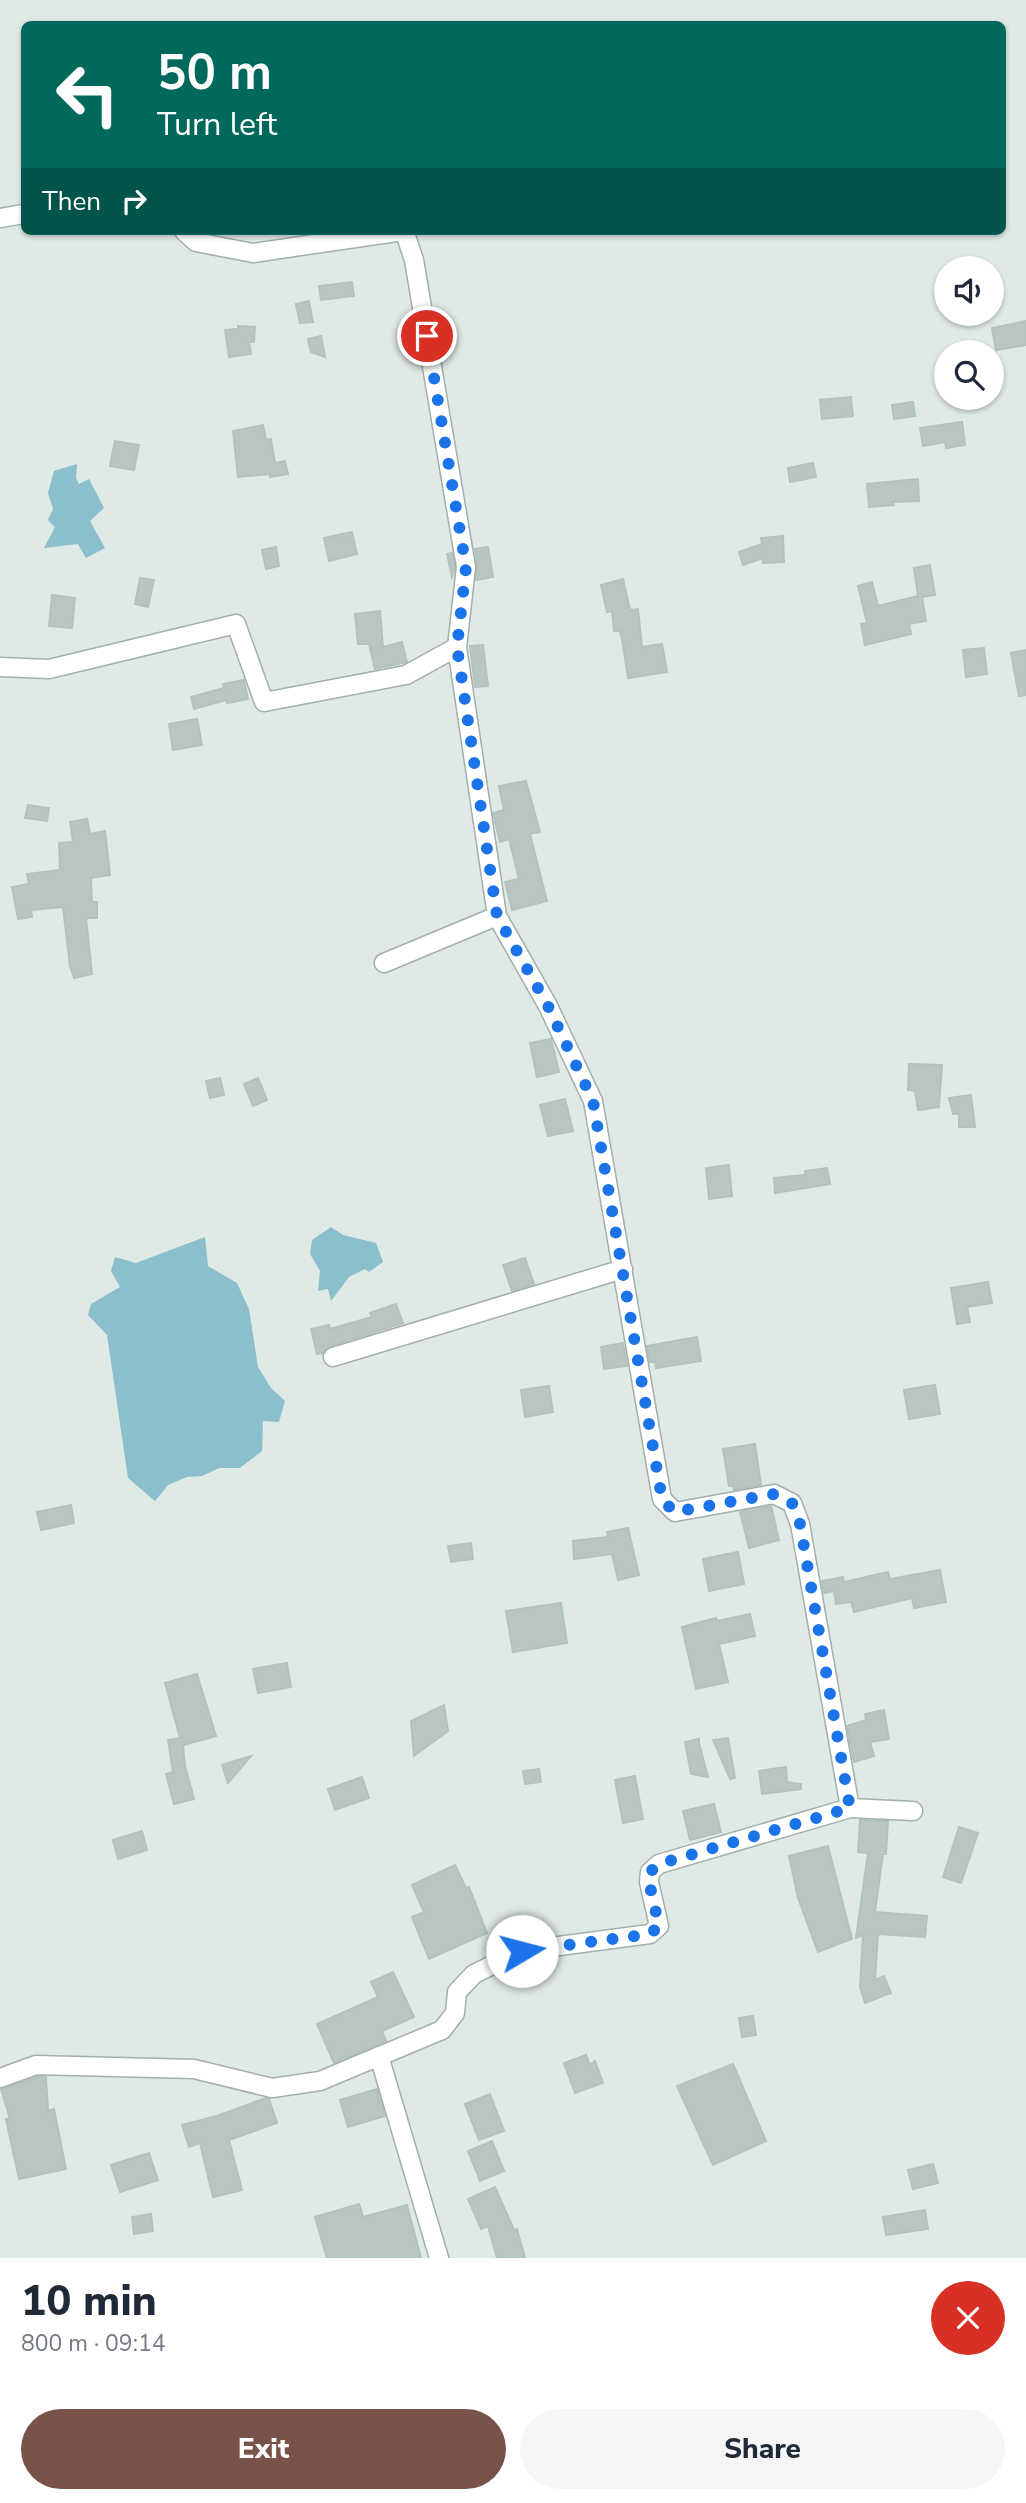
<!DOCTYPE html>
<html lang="en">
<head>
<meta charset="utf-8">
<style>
  body { margin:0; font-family:"Nunito Sans",sans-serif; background:#f6f6f7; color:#1f2937; height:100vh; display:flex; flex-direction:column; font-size:26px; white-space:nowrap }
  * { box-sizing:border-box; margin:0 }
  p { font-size:23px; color:#747a83 }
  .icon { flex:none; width:38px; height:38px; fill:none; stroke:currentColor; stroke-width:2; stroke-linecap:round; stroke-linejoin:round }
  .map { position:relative; height:2258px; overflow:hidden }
  .panel { display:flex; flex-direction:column; background:#fff; flex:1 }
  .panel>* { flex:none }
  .banner { position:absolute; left:21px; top:21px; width:985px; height:214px; border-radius:10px; box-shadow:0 2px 5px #0004; background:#00695c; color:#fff; overflow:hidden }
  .buttons { position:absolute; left:934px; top:256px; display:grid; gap:14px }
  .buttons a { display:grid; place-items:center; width:70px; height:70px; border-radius:50%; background:#fff; box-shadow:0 2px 5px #0004; font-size:35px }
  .pin { position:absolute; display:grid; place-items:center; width:60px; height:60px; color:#fff; margin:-30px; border:4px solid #fff; border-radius:50%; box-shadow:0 2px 7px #0007 }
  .me { position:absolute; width:77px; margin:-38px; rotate:82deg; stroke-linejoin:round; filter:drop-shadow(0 0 5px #0008) }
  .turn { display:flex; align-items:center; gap:24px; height:147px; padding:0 21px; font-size:32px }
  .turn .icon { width:91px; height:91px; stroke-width:2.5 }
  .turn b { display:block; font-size:49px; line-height:60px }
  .then { display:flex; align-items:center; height:66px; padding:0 21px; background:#0003; gap:14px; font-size:26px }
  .round { display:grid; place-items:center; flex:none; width:74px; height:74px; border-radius:37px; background:#f6f6f7 }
  .headline { display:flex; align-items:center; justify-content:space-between; height:119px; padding:0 21px }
  h1 { font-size:42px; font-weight:800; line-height:52px }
  .cta { display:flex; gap:14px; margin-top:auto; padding:14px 21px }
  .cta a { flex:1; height:80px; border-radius:42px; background:#795249; color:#fff; font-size:28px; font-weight:800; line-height:80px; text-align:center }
  .cta a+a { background:#f6f6f7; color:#1f2937 }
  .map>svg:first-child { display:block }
  .water { fill:#8abfcb }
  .building { fill:#b7c6c1; stroke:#b2c2bc; stroke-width:2 }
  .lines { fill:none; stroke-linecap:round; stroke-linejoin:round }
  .minor-casing { stroke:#a2b0ac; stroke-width:21 }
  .minor { stroke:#fff; stroke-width:18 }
  .route { stroke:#1a73e8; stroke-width:12; stroke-dasharray:0 21.6 }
</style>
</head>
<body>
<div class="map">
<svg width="1026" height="2258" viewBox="0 0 1026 2258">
  <rect width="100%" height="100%" fill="#dfe9e5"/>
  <path class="water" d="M 77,464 L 76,478 L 79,484 L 89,479 L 104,508 L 90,521 L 105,548 L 86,558 L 78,544 L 44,548 L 55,527 L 48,520 L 53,509 L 48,493 L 54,471 Z
    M 331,1227 L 343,1235 L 376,1243 L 383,1262 L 369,1272 L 365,1269 L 349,1277 L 331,1301 L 328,1289 L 318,1291 L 320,1271 L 310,1254 L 312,1240 Z
    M 205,1237 L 208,1266 L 237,1283 L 249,1309 L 258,1367 L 271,1388 L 285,1401 L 279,1422 L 263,1421 L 262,1451 L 240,1468 L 219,1468 L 202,1476 L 187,1477 L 168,1485 L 155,1501 L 128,1478 L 107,1335 L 88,1315 L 91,1304 L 120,1287 L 111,1271 L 115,1257 L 136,1263 Z"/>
  <path class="building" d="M 352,282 L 354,296 L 321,300 L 319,286 Z
    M 309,301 L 313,322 L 300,323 L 296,304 Z
    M 1026,321 L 1026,345 L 996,350 L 992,328 Z
    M 238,326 L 255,327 L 254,342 L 249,342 L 251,354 L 229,357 L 225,330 L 238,329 Z
    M 321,336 L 325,357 L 311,352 L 308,339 Z
    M 851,397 L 853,416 L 822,419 L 820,400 Z
    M 913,402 L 915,416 L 894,419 L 892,405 Z
    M 962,422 L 965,445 L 946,448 L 945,442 L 923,446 L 920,428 Z
    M 263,425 L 266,440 L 271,439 L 275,463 L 285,461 L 288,474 L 270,477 L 270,474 L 238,477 L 233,431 Z
    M 115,441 L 139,445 L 134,470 L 110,466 Z
    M 813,463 L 816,477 L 790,482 L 788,468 Z
    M 918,479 L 919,501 L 893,502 L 894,505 L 869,507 L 867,484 Z
    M 352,532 L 357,554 L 329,561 L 324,538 Z
    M 783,536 L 784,562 L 763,563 L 763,558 L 743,565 L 739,552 L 762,544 L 761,538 Z
    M 276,547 L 279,566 L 266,569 L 262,550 Z
    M 488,547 L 493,577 L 476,580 L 477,565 L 475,549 Z
    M 452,553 L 455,567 L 452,577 L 447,554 Z
    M 930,565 L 935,595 L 922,597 L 926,621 L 909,624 L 911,634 L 865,645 L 861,624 L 867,623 L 858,586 L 872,582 L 878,606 L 918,596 L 914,568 Z
    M 140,578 L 154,580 L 148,607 L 135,604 Z
    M 623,579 L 630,610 L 638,609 L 642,647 L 662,644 L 667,672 L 628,678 L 622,639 L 620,631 L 614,631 L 612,611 L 607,612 L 601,585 Z
    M 52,595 L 75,598 L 72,628 L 49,626 Z
    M 380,611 L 383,647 L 402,642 L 407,662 L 375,669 L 369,644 L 358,644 L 355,614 Z
    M 483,645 L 488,686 L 475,687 L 470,646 Z
    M 984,648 L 987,674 L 966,677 L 963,650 Z
    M 1026,650 L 1026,695 L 1019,696 L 1011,653 Z
    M 244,680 L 248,699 L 227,703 L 226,700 L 194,709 L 191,697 L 224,688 L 223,684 Z
    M 197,719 L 202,745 L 173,750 L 169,724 Z
    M 526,781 L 540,832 L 530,834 L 547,901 L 512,910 L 505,882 L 519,879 L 509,839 L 500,842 L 493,813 L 504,810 L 499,786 Z
    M 28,805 L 49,808 L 47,821 L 25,818 Z
    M 87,819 L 90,834 L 105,831 L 110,875 L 91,878 L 92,902 L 97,902 L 97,918 L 86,918 L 92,974 L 74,978 L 70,966 L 63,907 L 31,910 L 32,917 L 18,919 L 12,887 L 29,884 L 27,874 L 60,870 L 59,843 L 73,842 L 70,822 Z
    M 551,1039 L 559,1072 L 537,1077 L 530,1043 Z
    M 909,1064 L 942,1065 L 939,1107 L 918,1110 L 915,1091 L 908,1090 Z
    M 220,1078 L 224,1095 L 210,1098 L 206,1081 Z
    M 258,1078 L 267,1100 L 253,1106 L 244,1084 Z
    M 971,1095 L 975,1127 L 959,1127 L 959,1114 L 953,1114 L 949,1098 Z
    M 565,1099 L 573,1131 L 548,1136 L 540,1105 Z
    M 729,1165 L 732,1196 L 709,1199 L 706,1168 Z
    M 827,1168 L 830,1184 L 775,1193 L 774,1178 L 805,1175 L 805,1171 Z
    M 525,1258 L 534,1284 L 512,1291 L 503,1265 Z
    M 988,1282 L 992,1303 L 967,1307 L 970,1322 L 957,1324 L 951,1288 Z
    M 396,1304 L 403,1323 L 330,1346 L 323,1353 L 317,1354 L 311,1329 L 329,1325 L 330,1329 L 372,1317 L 370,1313 Z
    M 697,1337 L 701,1361 L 656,1368 L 655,1362 L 650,1362 L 647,1346 Z
    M 623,1343 L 627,1366 L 604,1369 L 601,1347 Z
    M 935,1385 L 940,1414 L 909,1419 L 904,1390 Z
    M 549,1386 L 553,1412 L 525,1417 L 521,1390 Z
    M 755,1444 L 761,1485 L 734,1490 L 733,1486 L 729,1486 L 723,1449 Z
    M 71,1505 L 74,1523 L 41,1530 L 37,1512 Z
    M 771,1506 L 779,1540 L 749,1548 L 740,1512 Z
    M 628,1528 L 639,1575 L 618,1580 L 612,1554 L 574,1559 L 573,1541 L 608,1537 L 607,1532 Z
    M 471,1543 L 473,1559 L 451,1562 L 448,1546 Z
    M 738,1552 L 744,1584 L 709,1591 L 703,1559 Z
    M 940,1570 L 946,1602 L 914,1608 L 912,1598 L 854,1612 L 851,1602 L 836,1604 L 834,1591 L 824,1593 L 822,1581 L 843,1577 L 844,1582 L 888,1572 L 890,1579 Z
    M 561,1603 L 567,1643 L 513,1652 L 506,1611 Z
    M 750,1614 L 755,1636 L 719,1644 L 728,1682 L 696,1689 L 682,1627 L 716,1618 L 717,1621 Z
    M 287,1663 L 291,1687 L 258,1693 L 253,1669 Z
    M 197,1674 L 216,1736 L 183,1745 L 185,1766 L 194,1799 L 174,1804 L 166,1774 L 173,1772 L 168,1740 L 180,1738 L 165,1683 Z
    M 444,1705 L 448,1731 L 414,1756 L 411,1721 Z
    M 884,1710 L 889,1739 L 870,1742 L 874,1756 L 854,1762 L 847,1726 L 866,1720 L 865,1714 Z
    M 728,1738 L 735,1778 L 730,1779 L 713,1740 Z
    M 699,1739 L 699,1743 L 708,1777 L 691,1774 L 685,1742 Z
    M 251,1756 L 228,1783 L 222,1765 Z
    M 786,1767 L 787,1782 L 801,1784 L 801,1789 L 762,1794 L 759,1771 Z
    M 539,1769 L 541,1782 L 525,1784 L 523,1771 Z
    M 635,1776 L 643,1819 L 623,1823 L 615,1780 Z
    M 362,1777 L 369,1798 L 335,1810 L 328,1789 Z
    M 714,1804 L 721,1832 L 690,1840 L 683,1811 Z
    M 860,1820 L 888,1821 L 886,1854 L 883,1854 L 875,1912 L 927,1916 L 925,1937 L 878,1934 L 875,1980 L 884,1976 L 891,1993 L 865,2003 L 860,1987 L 863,1935 L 856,1938 L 868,1853 L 858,1852 Z
    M 959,1827 L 978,1833 L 961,1883 L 943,1877 Z
    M 142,1831 L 147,1850 L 118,1859 L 113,1840 Z
    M 828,1846 L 852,1939 L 818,1952 L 798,1898 L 789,1856 Z
    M 455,1865 L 466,1888 L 469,1887 L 487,1933 L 429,1959 L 412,1917 L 424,1912 L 412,1885 Z
    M 393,1972 L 414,2017 L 382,2031 L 386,2041 L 334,2063 L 317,2024 L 378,1997 L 371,1982 Z
    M 753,2016 L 756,2035 L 742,2037 L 739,2018 Z
    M 586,2055 L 590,2065 L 595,2061 L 603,2083 L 575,2093 L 564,2063 Z
    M 733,2064 L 766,2141 L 713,2165 L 677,2086 Z
    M 40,2076 L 46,2077 L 48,2111 L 54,2109 L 66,2169 L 19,2179 L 6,2119 L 10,2119 L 1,2089 Z
    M 377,2089 L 385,2116 L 348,2127 L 340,2100 Z
    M 490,2094 L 504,2131 L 479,2140 L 465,2104 Z
    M 266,2098 L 269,2099 L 277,2123 L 229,2140 L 242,2190 L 213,2197 L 200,2143 L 189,2147 L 182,2125 L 217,2116 Z
    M 492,2141 L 504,2171 L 480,2181 L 468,2151 Z
    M 149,2153 L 158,2180 L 120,2192 L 111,2165 Z
    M 933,2164 L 938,2183 L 913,2189 L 908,2170 Z
    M 495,2187 L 514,2230 L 517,2229 L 525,2258 L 497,2258 L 488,2226 L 481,2229 L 468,2199 Z
    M 359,2204 L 363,2217 L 407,2205 L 421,2258 L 327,2258 L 315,2217 Z
    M 925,2210 L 928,2229 L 886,2235 L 883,2217 Z
    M 151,2214 L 153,2231 L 134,2234 L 132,2217 Z"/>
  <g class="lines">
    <defs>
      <path id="minor" d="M 0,218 L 24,214
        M 184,231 L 196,242 L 253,253 L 403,231 L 406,236 L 414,260 L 466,567 L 457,647 L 497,916 L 548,1006 L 593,1101 L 662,1499 L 675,1512 L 774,1494 L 792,1503 L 800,1524 L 850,1808
        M 0,667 L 49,669 L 236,624 L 264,702 L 406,675 L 457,647
        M 384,963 L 497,916
        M 333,1357 L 623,1269
        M 379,2056 L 439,2258
        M 0,2078 L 36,2065 L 194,2069 L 272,2088 L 320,2081 L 442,2030 L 455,2013 L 457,1992 L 474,1974 L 521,1951 L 650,1934 L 659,1926 L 649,1882 L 650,1872 L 659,1864 L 850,1808 L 913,1811"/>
    </defs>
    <use href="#minor" class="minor-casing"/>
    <use href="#minor" class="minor"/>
  </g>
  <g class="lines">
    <path class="route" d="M 427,336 L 466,567 L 457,647 L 497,916 L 548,1006 L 593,1101 L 662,1499 L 674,1512 L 774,1494 L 792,1503 L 800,1524 L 850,1808 L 659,1864 L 650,1872 L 649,1882 L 659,1926 L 650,1934 L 522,1951"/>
  </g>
</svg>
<div class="buttons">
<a><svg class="icon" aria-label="sound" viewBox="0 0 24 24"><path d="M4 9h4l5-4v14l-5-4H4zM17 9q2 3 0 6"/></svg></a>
<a><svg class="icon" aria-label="search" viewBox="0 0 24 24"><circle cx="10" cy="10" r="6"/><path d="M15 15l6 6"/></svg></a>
</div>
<div class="pin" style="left:427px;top:336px;background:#d93025"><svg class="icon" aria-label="arrive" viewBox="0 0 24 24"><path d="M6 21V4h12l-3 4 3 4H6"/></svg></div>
<svg class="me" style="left:522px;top:1951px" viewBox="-20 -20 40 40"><circle r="19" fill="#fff"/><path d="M0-13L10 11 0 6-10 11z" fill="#1a73e8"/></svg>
<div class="banner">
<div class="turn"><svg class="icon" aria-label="left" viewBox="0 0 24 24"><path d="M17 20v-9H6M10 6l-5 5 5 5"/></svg><div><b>50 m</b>Turn left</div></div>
<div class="then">Then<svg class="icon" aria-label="right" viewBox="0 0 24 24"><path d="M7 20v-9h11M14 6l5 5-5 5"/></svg></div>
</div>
</div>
<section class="panel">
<div class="headline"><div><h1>10 min</h1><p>800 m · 09:14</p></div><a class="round" style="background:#d93025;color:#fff"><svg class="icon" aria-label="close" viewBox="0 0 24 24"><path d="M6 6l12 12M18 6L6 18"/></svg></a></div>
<div class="cta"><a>Exit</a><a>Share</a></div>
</section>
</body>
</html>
